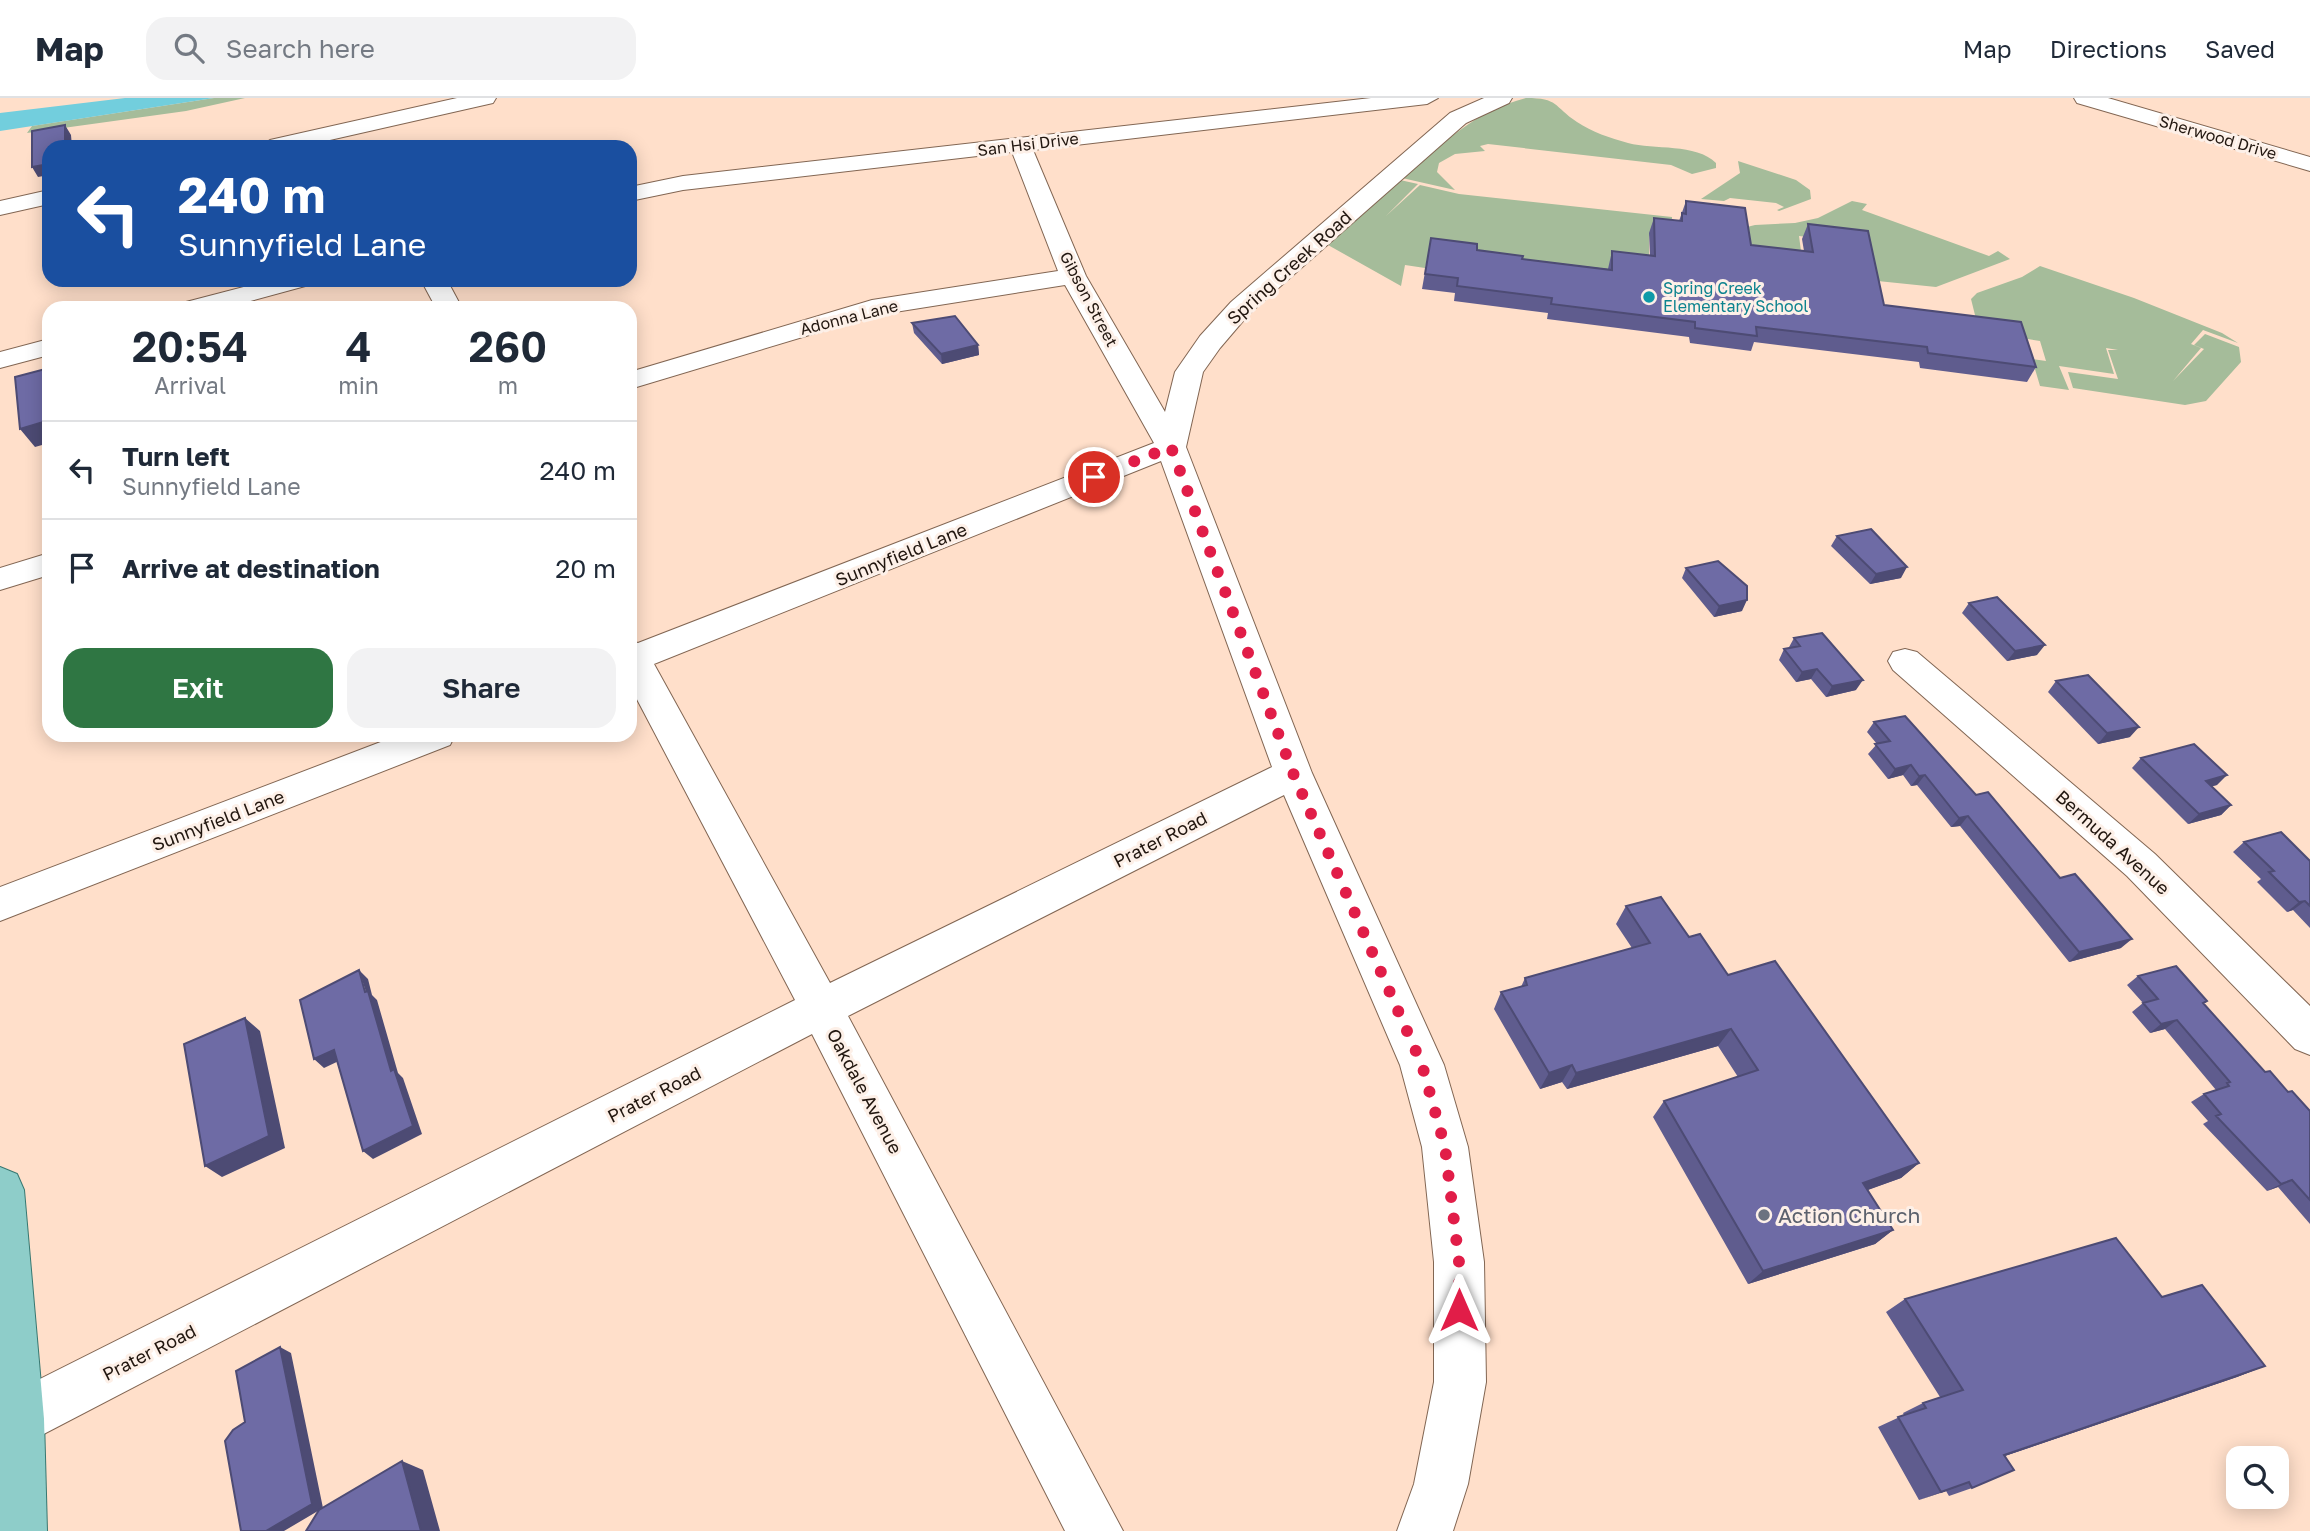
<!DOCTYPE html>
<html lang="en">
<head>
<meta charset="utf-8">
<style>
  body { margin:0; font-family:"Golos Text",sans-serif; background:#f2f2f3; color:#1f2937; height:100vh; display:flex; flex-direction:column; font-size:26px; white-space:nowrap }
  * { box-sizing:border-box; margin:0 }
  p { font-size:23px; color:#747a83 }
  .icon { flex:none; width:38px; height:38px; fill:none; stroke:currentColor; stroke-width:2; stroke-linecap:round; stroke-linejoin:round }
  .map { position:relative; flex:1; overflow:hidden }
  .drawer { position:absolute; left:42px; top:203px; width:595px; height:441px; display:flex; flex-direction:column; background:#fff; border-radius:21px; box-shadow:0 4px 18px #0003 }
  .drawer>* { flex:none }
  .hud { position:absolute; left:42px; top:42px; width:595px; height:147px; border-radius:21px; box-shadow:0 4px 18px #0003; background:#1a4fa0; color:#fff; overflow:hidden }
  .controls { position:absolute; left:2226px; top:1348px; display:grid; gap:14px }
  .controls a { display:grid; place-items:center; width:63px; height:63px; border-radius:14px; background:#fff; box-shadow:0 4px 18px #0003; font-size:35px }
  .pin { position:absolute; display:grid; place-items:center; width:60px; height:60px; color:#fff; margin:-30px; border:4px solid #fff; border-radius:50%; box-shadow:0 2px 7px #0007 }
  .me { position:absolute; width:77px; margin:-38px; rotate:0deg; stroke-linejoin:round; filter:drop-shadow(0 0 5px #0008) }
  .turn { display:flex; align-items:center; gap:24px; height:147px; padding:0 21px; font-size:32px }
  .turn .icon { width:91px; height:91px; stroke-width:2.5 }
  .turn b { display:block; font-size:49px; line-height:60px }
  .eta { display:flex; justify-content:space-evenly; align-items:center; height:119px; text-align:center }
  .eta b { font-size:42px; font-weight:600; line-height:49px }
  .primary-button { display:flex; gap:14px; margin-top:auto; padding:14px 21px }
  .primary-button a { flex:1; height:80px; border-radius:21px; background:#2f7643; color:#fff; font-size:28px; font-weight:600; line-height:80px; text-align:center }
  .primary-button a+a { background:#f2f2f3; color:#1f2937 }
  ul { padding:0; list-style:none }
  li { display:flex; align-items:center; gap:21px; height:98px; padding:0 21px; border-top:2px solid #e0e1e3 }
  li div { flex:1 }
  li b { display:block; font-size:26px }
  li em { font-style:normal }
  header { display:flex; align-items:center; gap:42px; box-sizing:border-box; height:98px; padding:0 35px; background:#fff; border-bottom:2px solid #e0e1e3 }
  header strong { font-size:33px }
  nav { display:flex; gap:38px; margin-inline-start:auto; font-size:24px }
  .search { width:490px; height:63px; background:#f2f2f3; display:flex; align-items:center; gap:18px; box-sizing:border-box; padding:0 24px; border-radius:21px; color:#747a83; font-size:26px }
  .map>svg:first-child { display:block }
  .green { fill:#a5bc9a }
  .water { fill:#72cedd }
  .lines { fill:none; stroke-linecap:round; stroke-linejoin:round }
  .minor-casing { stroke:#826653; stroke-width:2 }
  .major-casing { stroke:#377770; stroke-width:2 }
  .minor { fill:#fff; fill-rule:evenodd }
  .major { fill:#8ecdc9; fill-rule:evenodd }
  .wall { fill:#5f5c8e }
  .shaded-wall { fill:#4d4b74 }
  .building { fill:#6e6ba5; stroke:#4d4b74; stroke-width:2 }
  .route { stroke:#e11d48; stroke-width:12; stroke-dasharray:0 21.6 }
  .culture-dot { fill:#0f9aa8; stroke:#fdf0e8; stroke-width:2.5 }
  .worship-dot { fill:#6b7280; stroke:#fdf0e8; stroke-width:2.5 }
  .labels { text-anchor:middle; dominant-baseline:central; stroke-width:6; stroke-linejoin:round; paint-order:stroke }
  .far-street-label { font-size:16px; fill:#21160f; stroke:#fdf0e8 }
  .far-culture-label { font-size:16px; fill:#0d838f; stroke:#fdf0e8; text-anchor:start }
  .street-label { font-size:18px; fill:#21160f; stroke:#fdf0e8 }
  .near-worship-label { font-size:21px; fill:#5b616d; stroke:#fdf0e8; text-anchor:start }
</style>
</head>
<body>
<header>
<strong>Map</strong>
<div class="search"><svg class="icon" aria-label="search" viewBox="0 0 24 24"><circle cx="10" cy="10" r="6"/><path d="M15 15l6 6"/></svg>Search here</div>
<nav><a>Map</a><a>Directions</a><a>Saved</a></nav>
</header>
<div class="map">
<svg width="2310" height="1433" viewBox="0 0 2310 1433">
  <rect width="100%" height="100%" fill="#ffdfca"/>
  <path class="green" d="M 214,0 L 245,0 L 186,13 L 27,35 L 32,28 Z
    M 1526,0 C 1559,0 1553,8 1577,24 C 1592,34 1610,40 1628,45 C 1654,52 1696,45 1716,65 L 1716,70 L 1692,76 L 1671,67 L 1488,46 L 1480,48 L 1485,53 L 1455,56 L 1439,65 L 1437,74 L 1455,92 L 1402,80 C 1442,46 1475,13 1526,0 Z
    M 1738,63 L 1796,82 L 1810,92 L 1811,101 L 1779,113 L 1777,112 L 1784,109 L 1776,105 L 1730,100 L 1724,103 L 1701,101 L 1740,75 Z
    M 1400,82 L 1418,86 L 1386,118 L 1420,87 L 1459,96 L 1672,119 L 1672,137 L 1655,135 L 1649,138 L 1649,173 L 1608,187 L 1429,155 L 1425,170 L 1405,167 L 1401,188 L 1328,147 Z
    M 1852,103 L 1867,106 L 1862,112 L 1989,158 L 1998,153 L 2010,161 L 1936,189 L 1868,182 L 1865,146 L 1799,138 L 1801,153 L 1747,158 L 1739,131 L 1755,127 L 1795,125 L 1818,120 Z
    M 2040,168 L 2134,200 L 2222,235 L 2238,245 L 2203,232 L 2191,246 L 2201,250 L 2173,283 L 2204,251 L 2194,247 L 2205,236 L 2239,249 L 2241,264 L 2206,303 L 2185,307 L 2073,290 L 2068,274 L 2118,281 L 2108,252 L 2118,252 L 2106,250 L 2114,276 L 2059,268 L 2069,292 L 2040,288 L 2032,261 L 2046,263 L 2040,243 L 1979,233 L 1971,201 L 1977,195 L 2022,179 Z"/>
  <path class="water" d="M 125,0 L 214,0 L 0,33 L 0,15 Z"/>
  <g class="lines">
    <defs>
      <path id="minor" d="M 457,0 L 496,0 L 493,5 L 299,49 L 259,49 L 270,42 Z
        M 1371,0 L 1438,0 L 1427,6 L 1033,52 L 1086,178 L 1165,314 L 1175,274 L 1200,238 L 1231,204 L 1450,15 L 1484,0 L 1512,0 L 1509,5 L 1466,25 L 1249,216 L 1220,250 L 1203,274 L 1186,349 L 1312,675 L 1444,967 L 1468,1049 L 1484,1164 L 1486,1284 L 1468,1386 L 1453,1433 L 1397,1433 L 1414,1386 L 1434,1284 L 1434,1164 L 1422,1049 L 1400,967 L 1284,697 L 848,918 L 1123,1433 L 1065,1433 L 812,936 L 36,1340 L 17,1348 L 0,1340 L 0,1301 L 795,902 L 630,588 L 630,543 L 638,545 L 1154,345 L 1065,187 L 876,217 L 630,291 L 630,274 L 872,202 L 1058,173 L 1012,54 L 683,92 L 630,103 L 630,89 L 683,78 ZM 1161,363 L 1272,669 L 830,885 L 654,566 Z
        M 2074,0 L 2108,0 L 2310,59 L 2310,73 L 2077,5 Z
        M 49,92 L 49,106 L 0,117 L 0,103 Z
        M 270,182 L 313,182 L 309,187 L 225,210 L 182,210 L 186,204 Z
        M 421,182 L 447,182 L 462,210 L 436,210 Z
        M 49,241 L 49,257 L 0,270 L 0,254 Z
        M 49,455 L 49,477 L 0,492 L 0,470 Z
        M 1905,551 L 1917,554 L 2155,756 L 2310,908 L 2310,957 L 2295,951 L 2127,778 L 1893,572 L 1888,563 L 1893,554 Z
        M 399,637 L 455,637 L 450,647 L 0,823 L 0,789 Z"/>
      <path id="major" d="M 0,1069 L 17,1076 L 24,1092 L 44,1321 L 47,1433 L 0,1433 Z"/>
    </defs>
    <use href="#minor" class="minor-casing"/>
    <use href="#major" class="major-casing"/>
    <use href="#minor" class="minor"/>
    <use href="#major" class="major"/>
  </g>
  <path class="wall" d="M 1686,103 L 1751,147 L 1804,153 L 1802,141 L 1808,126 L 1884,207 L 2036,269 L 2027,284 L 1920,270 L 1919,264 L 1754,244 L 1751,253 L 1690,245 L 1689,239 L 1547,221 L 1548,215 L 1454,203 L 1455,195 L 1422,191 L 1431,140 L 1477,152 L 1522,161 L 1608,171 L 1612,153 L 1650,158 L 1649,135 L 1654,120 L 1679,123 Z
    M 912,225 L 978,247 L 979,257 L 942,266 L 914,235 Z
    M 1837,438 L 1901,480 L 1870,486 L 1831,448 Z
    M 1686,470 L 1742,513 L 1714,519 L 1682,480 Z
    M 1969,505 L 2037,557 L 2007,563 L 1962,515 Z
    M 1794,540 L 1856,592 L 1826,599 L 1811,581 L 1796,584 L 1779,562 L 1784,551 L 1788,551 Z
    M 2056,583 L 2130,639 L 2098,646 L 2048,594 Z
    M 1874,624 L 1976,697 L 2060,780 L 2121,850 L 2069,864 L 1960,728 L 1951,729 L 1917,687 L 1911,688 L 1903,677 L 1888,681 L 1868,656 L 1877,646 L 1867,634 Z
    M 2141,660 L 2217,687 L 2211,688 L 2231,707 L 2221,717 L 2188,726 L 2132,670 Z
    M 2244,744 L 2310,763 L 2310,830 L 2293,812 L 2287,814 L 2257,784 L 2261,781 L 2233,754 Z
    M 1626,808 L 1689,839 L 1919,1065 L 1901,1080 L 1867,1092 L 1893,1132 L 1875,1146 L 1748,1186 L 1653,1019 L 1664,1003 L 1738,979 L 1718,948 L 1567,991 L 1562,984 L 1540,991 L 1494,911 L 1501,894 L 1521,889 L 1525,880 L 1632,850 L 1616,826 Z
    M 2138,878 L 2207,903 L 2204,906 L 2265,974 L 2310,1013 L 2310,1126 L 2278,1089 L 2267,1093 L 2203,1026 L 2208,1023 L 2191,1004 L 2204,996 L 2216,992 L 2165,931 L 2150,935 L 2132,914 L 2143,905 L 2127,887 Z
    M 2162,1199 L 2265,1268 L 2237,1279 L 2005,1358 L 1972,1390 L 1949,1398 L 1946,1393 L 1919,1402 L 1878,1329 L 1904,1317 L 1903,1315 L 1923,1305 L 1940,1299 L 1886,1214 L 1905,1201 Z"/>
  <path class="shaded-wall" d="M 65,27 L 71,37 L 72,49 L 65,49 Z
    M 49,66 L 49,77 L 38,79 L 32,69 Z
    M 978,247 L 979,257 L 942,266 L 941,256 Z
    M 43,324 L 49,345 L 35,349 L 20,331 Z
    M 1907,469 L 1901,480 L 1870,486 L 1876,476 Z
    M 1747,502 L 1742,513 L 1714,519 L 1719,508 Z
    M 2045,547 L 2037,557 L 2007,563 L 2015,553 Z
    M 1817,571 L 1811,581 L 1796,584 L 1802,574 Z
    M 1863,582 L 1856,592 L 1826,599 L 1832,588 Z
    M 2139,629 L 2130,639 L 2098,646 L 2107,635 Z
    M 1911,667 L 1903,677 L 1888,681 L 1895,671 Z
    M 1925,677 L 1917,687 L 1911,688 L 1919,678 Z
    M 2227,677 L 2217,687 L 2195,693 L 2206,683 Z
    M 2231,707 L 2221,717 L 2188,726 L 2199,716 Z
    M 1968,718 L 1960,728 L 1951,729 L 1959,720 Z
    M 2305,803 L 2293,812 L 2287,814 L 2299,804 Z
    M 2132,841 L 2121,850 L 2069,864 L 2079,854 Z
    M 359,872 L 368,881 L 372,897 L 377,902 L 398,975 L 403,980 L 422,1036 L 373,1061 L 363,1053 L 391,973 Z
    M 245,920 L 260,933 L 285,1050 L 222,1079 L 205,1068 Z
    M 2177,922 L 2165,931 L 2150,935 L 2161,926 Z
    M 1731,931 L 1718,948 L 1567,991 L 1576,975 Z
    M 334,952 L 343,961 L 324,970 L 314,961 Z
    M 1572,967 L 1562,984 L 1540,991 L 1549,975 Z
    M 1919,1065 L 1901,1080 L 1846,1100 L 1863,1085 Z
    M 2292,1082 L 2278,1089 L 2267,1093 L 2281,1086 Z
    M 1893,1132 L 1875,1146 L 1748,1186 L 1763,1173 Z
    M 280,1249 L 291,1255 L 323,1410 L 284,1433 L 266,1433 Z
    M 2265,1268 L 2237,1279 L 1981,1366 L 2004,1357 Z
    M 402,1363 L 423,1372 L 440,1433 L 421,1433 Z
    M 1969,1384 L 1946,1393 L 1919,1402 L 1941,1394 Z"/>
  <path class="building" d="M 65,27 L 65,49 L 49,49 L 49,66 L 32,69 L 32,33 Z
    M 1686,103 L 1745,110 L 1751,147 L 1813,154 L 1808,126 L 1868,133 L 1884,207 L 2021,224 L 2036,269 L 1928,255 L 1927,249 L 1756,229 L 1757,238 L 1695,230 L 1695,224 L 1551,206 L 1552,200 L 1457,188 L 1458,180 L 1425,176 L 1431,140 L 1477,146 L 1477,152 L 1523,158 L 1522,161 L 1612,172 L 1612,153 L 1655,158 L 1654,120 L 1682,123 L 1682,115 L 1686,116 Z
    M 955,218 L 978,247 L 941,256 L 912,225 Z
    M 49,270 L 49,412 L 43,324 L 20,331 L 15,279 Z
    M 1871,431 L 1907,469 L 1876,476 L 1837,438 Z
    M 1718,463 L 1747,488 L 1747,502 L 1719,508 L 1686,470 Z
    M 1997,499 L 2045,547 L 2015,553 L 1969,505 Z
    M 1822,535 L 1863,582 L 1832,588 L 1817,571 L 1802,574 L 1784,551 L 1800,548 L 1794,540 Z
    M 2088,577 L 2139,629 L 2107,635 L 2056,583 Z
    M 1905,618 L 1976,697 L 1988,694 L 2060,780 L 2075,776 L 2132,841 L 2079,854 L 1968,718 L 1959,720 L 1925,677 L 1919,678 L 1911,667 L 1895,671 L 1875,646 L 1890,643 L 1874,624 Z
    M 2194,646 L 2227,677 L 2206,683 L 2231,707 L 2199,716 L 2141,660 Z
    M 2281,734 L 2310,763 L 2310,808 L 2305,803 L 2299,804 L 2269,774 L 2274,773 L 2244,744 Z
    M 1661,799 L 1689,839 L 1700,836 L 1728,877 L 1775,863 L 1919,1065 L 1863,1085 L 1893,1132 L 1763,1173 L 1664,1003 L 1758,972 L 1731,931 L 1576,975 L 1572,967 L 1549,975 L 1501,894 L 1527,887 L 1525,880 L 1650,845 L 1626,808 Z
    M 2176,868 L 2207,903 L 2203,905 L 2265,974 L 2270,973 L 2288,994 L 2292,993 L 2310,1013 L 2310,1102 L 2292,1082 L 2281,1086 L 2216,1018 L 2221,1016 L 2204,996 L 2229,988 L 2227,985 L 2230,984 L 2177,922 L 2161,926 L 2143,905 L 2158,901 L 2138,878 Z
    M 359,872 L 365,894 L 368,893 L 391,973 L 394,971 L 413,1028 L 363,1053 L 334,952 L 314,961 L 300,902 Z
    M 245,920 L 269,1038 L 205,1068 L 184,946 Z
    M 2116,1140 L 2162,1199 L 2202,1187 L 2265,1268 L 2004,1357 L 2014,1372 L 1972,1390 L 1969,1384 L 1941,1394 L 1898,1319 L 1926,1310 L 1923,1305 L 1963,1292 L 1905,1201 Z
    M 280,1249 L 312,1406 L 266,1433 L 241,1433 L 225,1343 L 233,1332 L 245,1324 L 236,1273 Z
    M 402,1363 L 421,1433 L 306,1433 L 319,1412 Z"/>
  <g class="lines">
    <path class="route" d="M 1094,379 L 1171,349 L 1293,675 L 1422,967 L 1445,1049 L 1459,1164 L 1459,1212"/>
  </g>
  <circle class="culture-dot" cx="1649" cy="199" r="7"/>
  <circle class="worship-dot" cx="1764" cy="1117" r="7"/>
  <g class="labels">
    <g class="far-street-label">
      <text transform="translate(2218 39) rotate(16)">Sherwood Drive</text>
      <text transform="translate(1028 46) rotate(-7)">San Hsi Drive</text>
      <text transform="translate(1089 201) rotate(62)">Gibson Street</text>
      <text transform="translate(849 219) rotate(-14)">Adonna Lane</text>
    </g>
    <g class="far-culture-label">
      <text x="1663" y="190">Spring Creek<tspan x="1663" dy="18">Elementary School</tspan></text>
    </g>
    <g class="street-label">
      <text transform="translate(1289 169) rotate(-42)">Spring Creek Road</text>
      <text transform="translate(901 456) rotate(-22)">Sunnyfield Lane</text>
      <text transform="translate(218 722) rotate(-21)">Sunnyfield Lane</text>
      <text transform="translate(1160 741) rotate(-27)">Prater Road</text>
      <text transform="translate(2113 744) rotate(42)">Bermuda Avenue</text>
      <text transform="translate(865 993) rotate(62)">Oakdale Avenue</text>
      <text transform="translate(654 996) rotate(-27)">Prater Road</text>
      <text transform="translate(149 1254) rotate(-27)">Prater Road</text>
    </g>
    <g class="near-worship-label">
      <text x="1778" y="1117">Action Church</text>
    </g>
  </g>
</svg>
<div class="controls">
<a><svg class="icon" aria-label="search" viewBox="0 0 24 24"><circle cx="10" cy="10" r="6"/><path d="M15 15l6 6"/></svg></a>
</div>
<div class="pin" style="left:1094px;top:379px;background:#d93025"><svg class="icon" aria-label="arrive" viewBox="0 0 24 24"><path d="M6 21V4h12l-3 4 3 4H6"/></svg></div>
<svg class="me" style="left:1459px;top:1212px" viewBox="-20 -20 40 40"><path d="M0-17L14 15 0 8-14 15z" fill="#e11d48" stroke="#fff" stroke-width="4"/></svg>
<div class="hud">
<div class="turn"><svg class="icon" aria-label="left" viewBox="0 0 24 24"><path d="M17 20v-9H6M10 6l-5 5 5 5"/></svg><div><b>240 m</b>Sunnyfield Lane</div></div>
</div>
<section class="drawer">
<div class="eta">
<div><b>20:54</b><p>Arrival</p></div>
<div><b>4</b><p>min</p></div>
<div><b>260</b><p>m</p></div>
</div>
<ul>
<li><svg class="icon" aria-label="left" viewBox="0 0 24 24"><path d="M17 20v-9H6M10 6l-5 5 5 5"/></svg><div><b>Turn left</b><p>Sunnyfield Lane</p></div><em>240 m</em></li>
<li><svg class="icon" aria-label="arrive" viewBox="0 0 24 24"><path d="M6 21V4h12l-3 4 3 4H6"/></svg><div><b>Arrive at destination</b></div><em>20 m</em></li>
</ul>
<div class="primary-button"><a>Exit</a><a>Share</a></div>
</section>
</div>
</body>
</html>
